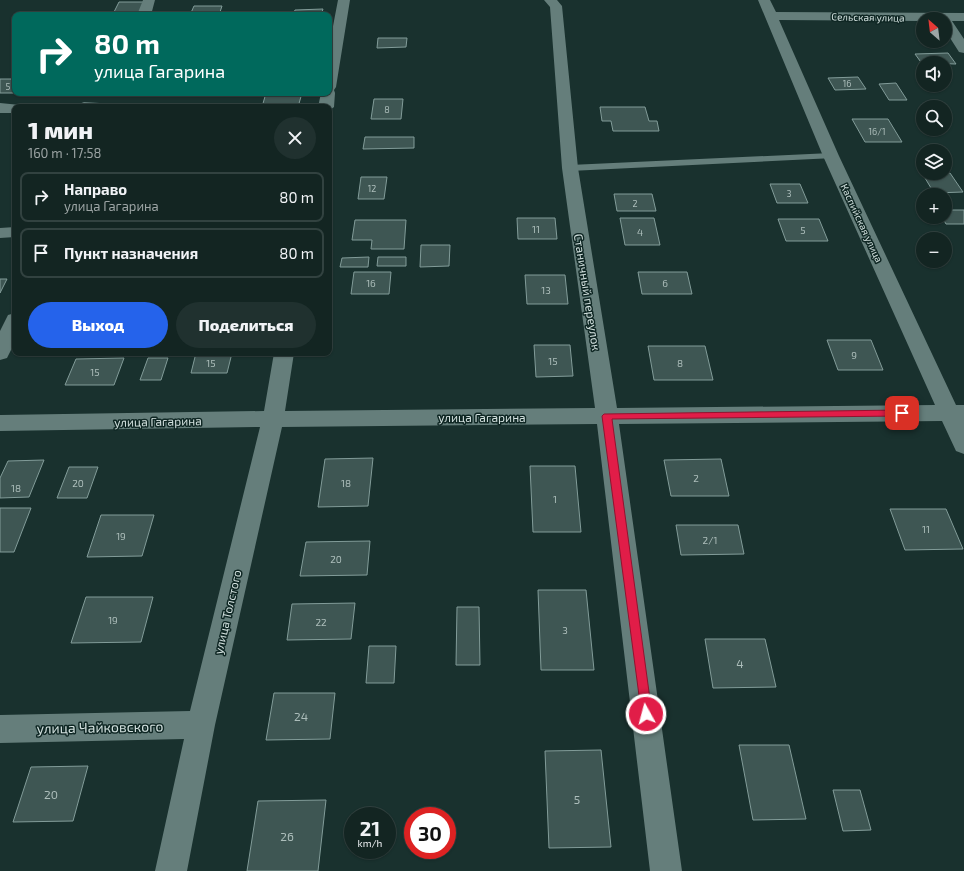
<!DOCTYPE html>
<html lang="ru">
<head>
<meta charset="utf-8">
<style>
  body { margin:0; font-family:"Exo 2",sans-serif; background:#20312f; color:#f1f3f6; height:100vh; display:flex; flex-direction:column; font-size:15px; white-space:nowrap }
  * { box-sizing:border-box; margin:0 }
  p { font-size:13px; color:#9da5a5 }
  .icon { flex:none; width:22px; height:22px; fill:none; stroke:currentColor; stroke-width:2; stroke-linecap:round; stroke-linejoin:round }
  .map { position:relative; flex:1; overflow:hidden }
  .sheet { position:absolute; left:12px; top:104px; width:320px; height:252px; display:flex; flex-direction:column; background:#132522; border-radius:8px; box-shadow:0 1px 3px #0004,0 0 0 1px #324240 }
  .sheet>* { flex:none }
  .top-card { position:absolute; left:12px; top:12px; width:320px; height:84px; border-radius:8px; box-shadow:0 1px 3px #0004,0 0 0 1px #324240; background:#00695c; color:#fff; overflow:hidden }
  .needle { width:26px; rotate:332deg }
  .tools { position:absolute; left:916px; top:12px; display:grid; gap:8px }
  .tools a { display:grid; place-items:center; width:36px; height:36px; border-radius:50%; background:#132522; box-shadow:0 1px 3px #0004,0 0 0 1px #324240; font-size:20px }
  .speed { position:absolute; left:344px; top:807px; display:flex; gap:8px; font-size:20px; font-weight:700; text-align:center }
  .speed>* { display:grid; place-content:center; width:52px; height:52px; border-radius:50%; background:#132522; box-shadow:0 1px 3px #0004,0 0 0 1px #324240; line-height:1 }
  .speed small { font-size:10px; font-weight:400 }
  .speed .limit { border:6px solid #d22; background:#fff; color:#111 }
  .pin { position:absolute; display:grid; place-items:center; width:34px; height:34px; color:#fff; margin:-17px; border-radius:8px; box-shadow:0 2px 6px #0006 }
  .me { position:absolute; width:44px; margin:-22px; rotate:353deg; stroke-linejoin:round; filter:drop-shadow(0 0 3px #0008) }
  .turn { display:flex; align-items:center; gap:14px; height:84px; padding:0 16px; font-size:18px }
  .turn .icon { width:52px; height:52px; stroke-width:2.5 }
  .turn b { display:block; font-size:28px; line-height:34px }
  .round { display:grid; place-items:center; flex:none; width:42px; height:42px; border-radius:21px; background:#20312f }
  .summary { display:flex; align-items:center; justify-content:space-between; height:68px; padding:0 16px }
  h1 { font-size:24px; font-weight:800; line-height:30px }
  .cta { display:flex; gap:8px; margin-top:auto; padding:8px 16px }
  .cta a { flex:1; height:46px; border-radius:24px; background:#2563eb; color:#fff; font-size:16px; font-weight:800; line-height:46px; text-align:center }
  .cta a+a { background:#20312f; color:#f1f3f6 }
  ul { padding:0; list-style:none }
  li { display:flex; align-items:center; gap:12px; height:50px; margin:0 8px 6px; padding:0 8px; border:2px solid #324240; border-radius:8px }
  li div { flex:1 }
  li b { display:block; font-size:15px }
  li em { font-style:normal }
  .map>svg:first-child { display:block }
  .building { fill:#3e5653; stroke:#829c99 }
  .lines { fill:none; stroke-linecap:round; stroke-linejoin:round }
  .lane { fill:#657e7b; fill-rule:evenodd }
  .street { fill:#657e7b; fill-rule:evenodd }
  .route { fill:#e11d48; stroke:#92132f }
  .labels { text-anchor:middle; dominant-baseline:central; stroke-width:3; stroke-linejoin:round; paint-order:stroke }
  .far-number-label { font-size:9px; fill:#adbebb }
  .far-street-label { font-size:10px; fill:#d2e0de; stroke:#0f2724 }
  .number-label { font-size:10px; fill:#adbebb }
  .street-label { font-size:12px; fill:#d2e0de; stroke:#0f2724 }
  .near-number-label { font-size:12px; fill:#adbebb }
  .near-street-label { font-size:14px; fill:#d2e0de; stroke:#0f2724 }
</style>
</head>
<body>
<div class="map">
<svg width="964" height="871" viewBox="0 0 964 871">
  <rect width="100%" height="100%" fill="#19312e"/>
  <path class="building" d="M 119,2 L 147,2 L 141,13 L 113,14 Z
    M 194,6 L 222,6 L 219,15 L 190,15 Z
    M 323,9 L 321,15 L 293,15 L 295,10 Z
    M 378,38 L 407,38 L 406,47 L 377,48 Z
    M 948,53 L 956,64 L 923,63 L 923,65 L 915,54 Z
    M 858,77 L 866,89 L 835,90 L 828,78 Z
    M 0,79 L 15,79 L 15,93 L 0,93 Z
    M 896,83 L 907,100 L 889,100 L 879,84 Z
    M 65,93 L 102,93 L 101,95 L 64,95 Z
    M 266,93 L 302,93 L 298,107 L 262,107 Z
    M 374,99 L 403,99 L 401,119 L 371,119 Z
    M 600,107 L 645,107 L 649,121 L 657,121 L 659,131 L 613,131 L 611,121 L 602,121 Z
    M 852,119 L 888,119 L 902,142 L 865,142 Z
    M 365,137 L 414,137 L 414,148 L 363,149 Z
    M 922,173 L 950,173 L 963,192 L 934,193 Z
    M 361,177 L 387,177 L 384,199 L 358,199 Z
    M 770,184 L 800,184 L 808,203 L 777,203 Z
    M 614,194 L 652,194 L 656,211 L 617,211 Z
    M 945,210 L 964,210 L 964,224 L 946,224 L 942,217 L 945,217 Z
    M 517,218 L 555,218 L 557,239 L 518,239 Z
    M 620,218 L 654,218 L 660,245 L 625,245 Z
    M 778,219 L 819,219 L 828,241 L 786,241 Z
    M 355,220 L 406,220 L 404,249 L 371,249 L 372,240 L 352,240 Z
    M 421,245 L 450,245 L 449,266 L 420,267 Z
    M 369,257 L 368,267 L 340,267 L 342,258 Z
    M 378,257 L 406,257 L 406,266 L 377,266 Z
    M 354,272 L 391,272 L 389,294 L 351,294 Z
    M 638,272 L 687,272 L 692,294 L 642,294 Z
    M 525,275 L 565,275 L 568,304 L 527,304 Z
    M 0,279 L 7,279 L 0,293 Z
    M 827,340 L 871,340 L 883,370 L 838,370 Z
    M 534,345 L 570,345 L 573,376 L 536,377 Z
    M 648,346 L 705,346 L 713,380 L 654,380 Z
    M 196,353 L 232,353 L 227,373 L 191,373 Z
    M 124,358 L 114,385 L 65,385 L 76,359 Z
    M 148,358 L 168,358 L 161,380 L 140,380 Z
    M 373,458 L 368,506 L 318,507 L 325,459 Z
    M 721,459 L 729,496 L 671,496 L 664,460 Z
    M 44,460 L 29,497 L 0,498 L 0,478 L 8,461 Z
    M 530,466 L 575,466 L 581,532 L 533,532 Z
    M 69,467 L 98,467 L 87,498 L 57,498 Z
    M 0,508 L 31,508 L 14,552 L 0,552 Z
    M 890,509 L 946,509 L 963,549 L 905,550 Z
    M 101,515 L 154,515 L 142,556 L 87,557 Z
    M 676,525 L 738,525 L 744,554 L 681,555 Z
    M 370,541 L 367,575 L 300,576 L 306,542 Z
    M 538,590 L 586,590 L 594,670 L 541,670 Z
    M 86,597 L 153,597 L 141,642 L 71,643 Z
    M 355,603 L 351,639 L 287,640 L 292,604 Z
    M 457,607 L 479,607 L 480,665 L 456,665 Z
    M 705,639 L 765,639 L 776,687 L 713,688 Z
    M 369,646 L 396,646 L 394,683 L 366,683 Z
    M 274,693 L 335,693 L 330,739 L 266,740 Z
    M 739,745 L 789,745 L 806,819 L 753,820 Z
    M 601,750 L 611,847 L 549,848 L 545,751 Z
    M 88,766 L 73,821 L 13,822 L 31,767 Z
    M 833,790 L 860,790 L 871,830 L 843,831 Z
    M 326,800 L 318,871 L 247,871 L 258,801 Z"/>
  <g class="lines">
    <path class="lane" d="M 831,153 L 834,154 L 835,156 L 834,158 L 570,171 L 566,168 L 570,165 Z"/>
    <path class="street" d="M 143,0 L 155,0 L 151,15 L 137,15 Z
      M 338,0 L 350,0 L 336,87 L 334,90 L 335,93 L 334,107 L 329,111 L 329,107 L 318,107 L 321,93 L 329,93 L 329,47 Z
      M 544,0 L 557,0 L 562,6 L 578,168 L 617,408 L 935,405 L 823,156 L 758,0 L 770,0 L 776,12 L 964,13 L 964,21 L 952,21 L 964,39 L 964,53 L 959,52 L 945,30 L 945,19 L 923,19 L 923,21 L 779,20 L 839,156 L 956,405 L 964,405 L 964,454 L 956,451 L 942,421 L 619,424 L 682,871 L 650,871 L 597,424 L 282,427 L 215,725 L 187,871 L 155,871 L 184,739 L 0,743 L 0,715 L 190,711 L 260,427 L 0,431 L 0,415 L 264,411 L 274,353 L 294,353 L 285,411 L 595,408 L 562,168 L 550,7 Z
      M 84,102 L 115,104 L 118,107 L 76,107 L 79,104 Z
      M 0,103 L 20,105 L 22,107 L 15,107 L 15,113 L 0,113 Z
      M 15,227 L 15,237 L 0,238 L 0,228 Z
      M 15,313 L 15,342 L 7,358 L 0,360 L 0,331 L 8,315 Z"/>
  </g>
  <path class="route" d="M 902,410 L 907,413 L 902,416 L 612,419 L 652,714 L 650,718 L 646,720 L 642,718 L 602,416 L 604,414 Z"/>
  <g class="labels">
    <g class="far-number-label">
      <text x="847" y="83">16</text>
      <text x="8" y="86">5</text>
      <text x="387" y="109">8</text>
      <text x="877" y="131">16/1</text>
      <text x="372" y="188">12</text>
      <text x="789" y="193">3</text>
      <text x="635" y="203">2</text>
    </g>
    <g class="far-street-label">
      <text transform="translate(868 17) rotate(1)">Сельская улица</text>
      <text transform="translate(862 223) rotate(65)">Каспийская улица</text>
    </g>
    <g class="number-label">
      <text x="536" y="229">11</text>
      <text x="803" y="230">5</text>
      <text x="640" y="232">4</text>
      <text x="371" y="283">16</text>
      <text x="665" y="283">6</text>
      <text x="546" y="290">13</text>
      <text x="854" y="355">9</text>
      <text x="553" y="361">15</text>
      <text x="211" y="363">15</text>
      <text x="680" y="363">8</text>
      <text x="95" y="372">15</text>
      <text x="696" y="478">2</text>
      <text x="78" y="483">20</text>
      <text x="346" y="483">18</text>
      <text x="16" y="488">18</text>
      <text x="555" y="499">1</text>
      <text x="926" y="529">11</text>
      <text x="121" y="536">19</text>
      <text x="710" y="540">2/1</text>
      <text x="336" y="559">20</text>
      <text x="113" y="620">19</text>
      <text x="321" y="622">22</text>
      <text x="565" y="630">3</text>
    </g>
    <g class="street-label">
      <text transform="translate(588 292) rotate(81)">Станичный переулок</text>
      <text x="482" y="417">улица Гагарина</text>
      <text transform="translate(158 421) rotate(-1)">улица Гагарина</text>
      <text transform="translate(227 612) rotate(-77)">улица Толстого</text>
    </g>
    <g class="near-number-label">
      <text x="740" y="663">4</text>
      <text x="301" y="716">24</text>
      <text x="51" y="794">20</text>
      <text x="577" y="799">5</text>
      <text x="287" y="836">26</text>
    </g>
    <g class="near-street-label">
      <text transform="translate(100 727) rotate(-1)">улица Чайковского</text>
    </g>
  </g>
</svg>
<div class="tools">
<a><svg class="needle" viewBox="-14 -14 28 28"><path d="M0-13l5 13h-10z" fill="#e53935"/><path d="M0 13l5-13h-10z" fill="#9da5a5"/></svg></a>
<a><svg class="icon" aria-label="sound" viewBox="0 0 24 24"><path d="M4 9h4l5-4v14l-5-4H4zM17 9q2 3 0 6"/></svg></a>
<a><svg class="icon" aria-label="search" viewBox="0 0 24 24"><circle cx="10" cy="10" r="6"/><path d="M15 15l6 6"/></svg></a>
<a><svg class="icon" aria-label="layers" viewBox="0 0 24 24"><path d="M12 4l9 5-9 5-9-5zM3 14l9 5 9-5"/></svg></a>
<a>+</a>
<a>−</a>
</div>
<div class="speed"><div>21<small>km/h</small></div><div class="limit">30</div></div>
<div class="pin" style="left:902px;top:413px;background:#d93025"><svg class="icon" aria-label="arrive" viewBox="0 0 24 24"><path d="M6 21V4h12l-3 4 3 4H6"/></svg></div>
<svg class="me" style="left:646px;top:714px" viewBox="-20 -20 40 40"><circle r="17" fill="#e11d48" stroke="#fff" stroke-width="3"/><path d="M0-11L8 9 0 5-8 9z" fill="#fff"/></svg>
<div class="top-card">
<div class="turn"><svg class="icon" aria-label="right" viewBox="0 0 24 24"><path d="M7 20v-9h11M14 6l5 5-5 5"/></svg><div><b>80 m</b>улица Гагарина</div></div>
</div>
<section class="sheet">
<div class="summary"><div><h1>1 мин</h1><p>160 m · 17:58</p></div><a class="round"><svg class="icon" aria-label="close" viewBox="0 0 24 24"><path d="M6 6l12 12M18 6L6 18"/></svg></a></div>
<ul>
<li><svg class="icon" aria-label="right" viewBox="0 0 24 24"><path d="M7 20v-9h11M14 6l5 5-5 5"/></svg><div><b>Направо</b><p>улица Гагарина</p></div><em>80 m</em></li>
<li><svg class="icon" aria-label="arrive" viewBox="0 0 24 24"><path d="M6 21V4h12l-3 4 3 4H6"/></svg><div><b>Пункт назначения</b></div><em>80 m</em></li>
</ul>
<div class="cta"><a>Выход</a><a>Поделиться</a></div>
</section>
</div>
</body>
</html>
